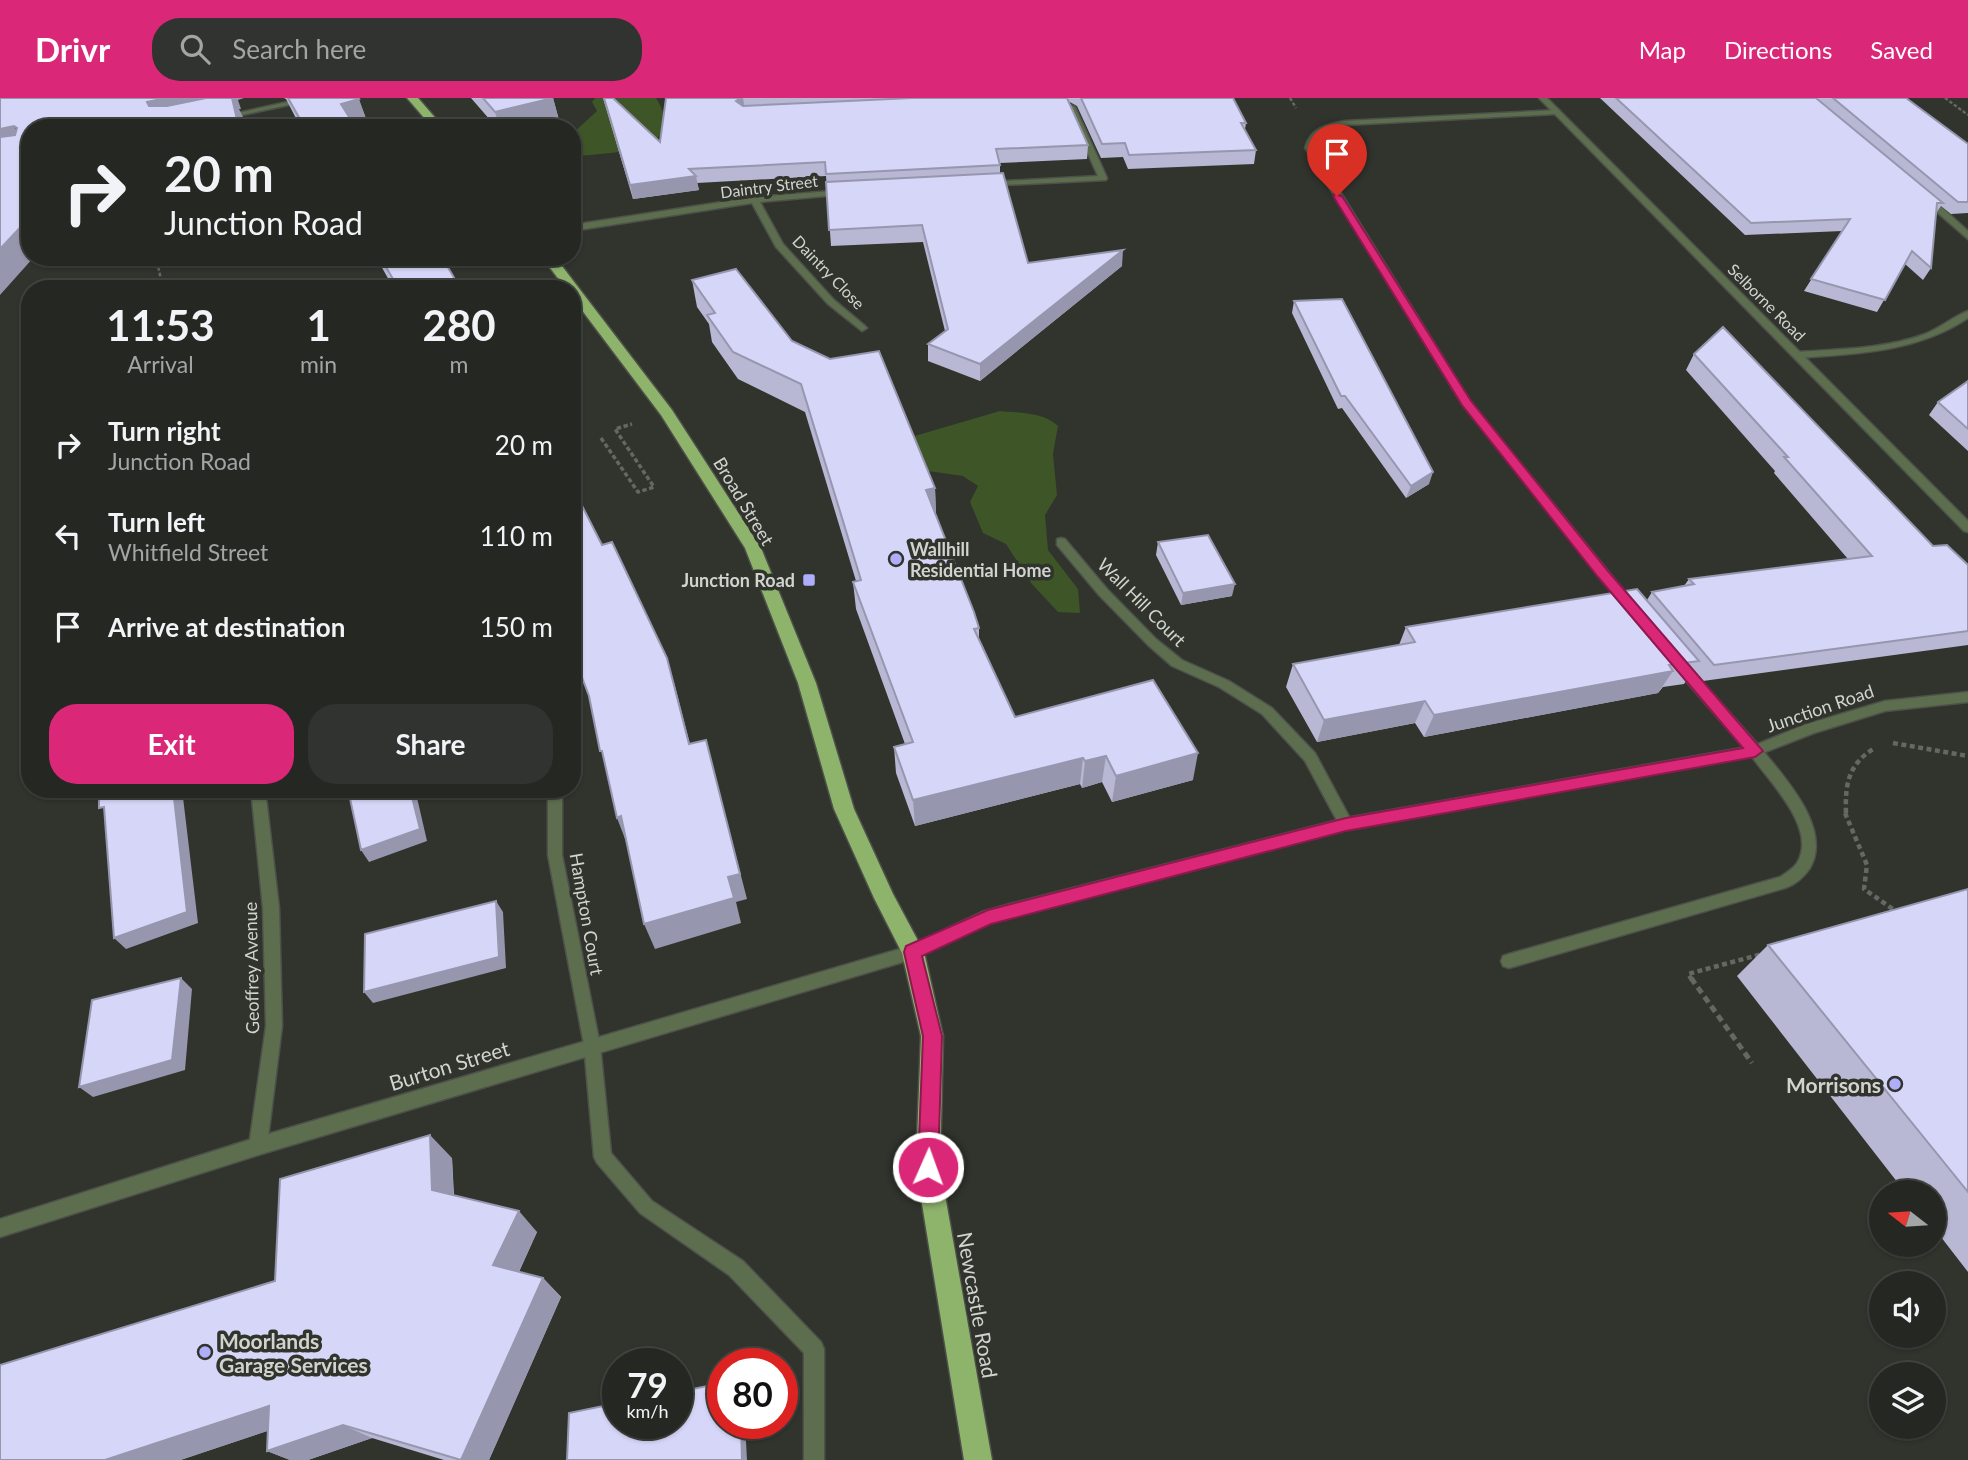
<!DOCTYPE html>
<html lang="en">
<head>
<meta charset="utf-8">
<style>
  body { margin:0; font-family:Lato,sans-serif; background:#30332f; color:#f1f3f6; height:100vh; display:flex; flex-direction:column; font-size:26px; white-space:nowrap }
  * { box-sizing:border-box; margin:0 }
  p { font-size:23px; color:#a3a5a5 }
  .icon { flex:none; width:38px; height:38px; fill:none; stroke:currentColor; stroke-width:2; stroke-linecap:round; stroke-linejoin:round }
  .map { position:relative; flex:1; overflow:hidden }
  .side { position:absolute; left:21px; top:182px; width:560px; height:518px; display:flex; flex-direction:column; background:#242722; border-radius:28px; box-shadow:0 2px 5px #0004,0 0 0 2px #414440 }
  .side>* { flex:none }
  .banner { position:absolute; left:21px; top:21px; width:560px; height:147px; border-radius:28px; box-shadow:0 2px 5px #0004,0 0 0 2px #414440; background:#242722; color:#f1f3f6; overflow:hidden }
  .needle { width:46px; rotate:287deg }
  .fabs { position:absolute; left:1869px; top:1082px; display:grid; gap:14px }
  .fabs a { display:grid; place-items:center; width:77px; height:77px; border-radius:50%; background:#242722; box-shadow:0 2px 5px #0004,0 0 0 2px #414440; font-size:35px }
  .speed { position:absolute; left:602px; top:1250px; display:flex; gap:14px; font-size:35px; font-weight:700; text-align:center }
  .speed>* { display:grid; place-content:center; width:91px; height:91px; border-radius:50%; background:#242722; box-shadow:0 2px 5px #0004,0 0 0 2px #414440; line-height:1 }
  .speed small { font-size:18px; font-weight:400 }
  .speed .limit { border:10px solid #d22; background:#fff; color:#111 }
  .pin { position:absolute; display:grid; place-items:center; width:60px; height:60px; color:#fff; margin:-72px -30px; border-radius:50% 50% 50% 0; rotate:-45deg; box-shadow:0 0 7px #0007 }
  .pin .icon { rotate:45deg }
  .me { position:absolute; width:77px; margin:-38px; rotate:2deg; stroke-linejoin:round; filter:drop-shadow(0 0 5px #0008) }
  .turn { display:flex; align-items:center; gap:24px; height:147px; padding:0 28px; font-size:32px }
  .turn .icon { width:91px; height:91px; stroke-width:2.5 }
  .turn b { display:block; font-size:49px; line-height:60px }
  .eta { display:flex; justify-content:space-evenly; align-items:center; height:119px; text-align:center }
  .eta b { font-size:42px; font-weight:700; line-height:49px }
  .cta { display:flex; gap:14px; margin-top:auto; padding:14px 28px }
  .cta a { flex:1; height:80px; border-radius:28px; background:#db2777; color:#fff; font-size:28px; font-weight:700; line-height:80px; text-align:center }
  .cta a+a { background:#30332f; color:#f1f3f6 }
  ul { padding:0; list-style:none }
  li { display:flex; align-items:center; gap:21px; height:91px; padding:0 28px }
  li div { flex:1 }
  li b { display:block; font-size:26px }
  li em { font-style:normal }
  header { display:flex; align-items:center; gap:42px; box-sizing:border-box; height:98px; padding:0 35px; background:#db2777; color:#fff }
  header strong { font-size:33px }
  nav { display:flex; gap:38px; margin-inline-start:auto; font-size:24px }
  .search { width:490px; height:63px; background:#30332f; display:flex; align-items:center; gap:18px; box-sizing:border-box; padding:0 24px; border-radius:28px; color:#a3a5a5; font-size:26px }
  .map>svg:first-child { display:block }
  .green { fill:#3d5527 }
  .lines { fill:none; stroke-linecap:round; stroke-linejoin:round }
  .service-casing { stroke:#4d514a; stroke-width:3 }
  .minor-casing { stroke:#4d514a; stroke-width:3 }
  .tertiary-casing { stroke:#4d514a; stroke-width:3 }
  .trunk-casing { stroke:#4d514a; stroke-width:3 }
  .path-far3 { stroke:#656862; stroke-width:2.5; stroke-dasharray:3.5 2; stroke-linecap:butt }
  .path-far2 { stroke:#656862; stroke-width:3.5; stroke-dasharray:4.5 2.5; stroke-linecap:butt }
  .path-far1 { stroke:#656862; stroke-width:4.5; stroke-dasharray:5 3.5; stroke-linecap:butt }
  .path { stroke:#656862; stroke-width:5; stroke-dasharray:7 4.5; stroke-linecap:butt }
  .service { fill:#5d6e4f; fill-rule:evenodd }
  .minor { fill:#5d6e4f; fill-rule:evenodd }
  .tertiary { fill:#5d6e4f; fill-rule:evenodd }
  .trunk { fill:#8eb46c; fill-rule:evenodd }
  .wall { fill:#b8b8d5 }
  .shaded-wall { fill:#9696ae }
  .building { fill:#d6d6f8; stroke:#9696ae; stroke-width:2 }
  .route { fill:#db2777; stroke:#8e194d; stroke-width:2 }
  .poi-dot { fill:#b0aefa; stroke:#30342d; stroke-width:2.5 }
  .labels { text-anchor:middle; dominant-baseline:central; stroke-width:7; stroke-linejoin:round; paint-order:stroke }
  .far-street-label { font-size:16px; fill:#d1d3cf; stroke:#30342d }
  .street-label { font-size:18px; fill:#d1d3cf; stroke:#30342d }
  .poi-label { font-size:18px; font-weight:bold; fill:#d1d3cf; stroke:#30342d; text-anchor:start }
  .near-street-label { font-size:21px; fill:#d1d3cf; stroke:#30342d }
  .near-poi-label { font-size:21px; font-weight:bold; fill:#d1d3cf; stroke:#30342d; text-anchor:end }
</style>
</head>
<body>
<header>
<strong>Drivr</strong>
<div class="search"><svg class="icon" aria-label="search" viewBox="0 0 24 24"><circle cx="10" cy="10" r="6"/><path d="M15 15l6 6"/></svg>Search here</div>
<nav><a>Map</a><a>Directions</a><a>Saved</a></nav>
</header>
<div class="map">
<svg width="1968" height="1362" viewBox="0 0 1968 1362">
  <rect width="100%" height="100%" fill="#30342d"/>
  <path class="green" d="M 595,0 L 656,0 C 693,58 603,54 572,59 L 572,36 L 597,13 L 592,4 Z
    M 1000,313 C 1019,315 1044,314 1058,328 L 1053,356 L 1057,397 L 1045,417 L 1048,452 L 1078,491 L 1080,515 L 1058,514 L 1031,485 L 1006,446 L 983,435 L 970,404 L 978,388 L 963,378 L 900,369 L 894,344 Z"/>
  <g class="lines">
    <defs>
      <path id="service" d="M 1755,648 L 1760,649 C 1783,678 1833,730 1810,770 C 1805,778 1795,787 1785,790 L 1509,870 L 1503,868 L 1501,863 L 1503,858 L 1509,856 L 1780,779 C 1786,775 1794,770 1797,765 C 1819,729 1765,680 1748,653 Z
        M 592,939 L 598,942 L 600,947 L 611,1055 L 652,1103 L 743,1163 L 821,1244 L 824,1251 L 824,1362 L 804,1362 L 804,1255 L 729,1177 L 640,1115 L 597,1065 L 594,1059 L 584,947 L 586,942 Z"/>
      <path id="minor" d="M 306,0 L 321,0 L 223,21 L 219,19 Z
        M 1071,7 L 1075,9 L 1107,80 L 1106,82 L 984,88 L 983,86 L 987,84 L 1098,78 L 1067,9 Z
        M 1559,12 L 1560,14 L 1556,16 L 1345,27 C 1330,30 1317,33 1313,50 L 1470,303 L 1633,504 L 1635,507 L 1633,510 L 1625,510 L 1462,306 L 1305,50 C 1310,30 1327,26 1345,23 Z
        M 845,92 L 848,92 L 848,96 L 760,104 L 783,146 L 834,202 L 865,228 L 867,230 L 862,233 L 828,206 L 776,149 L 752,105 L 572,133 L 572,127 L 755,99 Z
        M 1922,97 L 1928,97 L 1968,133 L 1968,141 L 1922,101 Z
        M 1968,213 L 1968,220 C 1917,254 1857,256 1797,260 L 1792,257 L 1797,254 C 1840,251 1885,251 1925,236 C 1940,230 1953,219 1968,213 Z
        M 1061,440 L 1065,441 L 1107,491 L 1156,541 L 1182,562 L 1229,583 L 1272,610 L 1315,655 L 1353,726 L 1351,730 L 1341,730 L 1305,663 L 1262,616 L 1219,589 L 1172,568 L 1148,547 L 1099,497 L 1057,447 L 1057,441 Z
        M 1678,560 L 1683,562 L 1760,649 L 1762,653 L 1760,657 L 1750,657 L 1673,568 L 1672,565 L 1673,562 Z
        M 251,691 L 265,691 L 279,810 L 282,928 L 267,1048 L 264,1054 L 258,1057 L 252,1054 L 249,1048 L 266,928 L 263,810 Z
        M 548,691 L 562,691 L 562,757 L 600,947 L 598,952 L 592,955 L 586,952 L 584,947 L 548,757 Z"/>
      <path id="tertiary" d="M 1539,0 L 1547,0 L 1968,423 L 1968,434 L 1964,433 Z
        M 1968,594 L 1968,604 L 1885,613 L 1814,635 L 1755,658 L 1346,732 L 1010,818 L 991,824 L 913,861 L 258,1057 L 0,1139 L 0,1121 L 258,1039 L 910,848 L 982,814 L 1010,806 L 1346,720 L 1753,648 L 1804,627 L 1885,603 Z"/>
      <path id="trunk" d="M 407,0 L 418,0 L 444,30 L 433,30 Z
        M 542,159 L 555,159 L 672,312 L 761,450 L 816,585 L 854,711 L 893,796 L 924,854 L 943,938 L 940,1069 L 992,1362 L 964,1362 L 916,1069 L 921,938 L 902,855 L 874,800 L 834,711 L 798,585 L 745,450 L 661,317 L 572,199 L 572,191 L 566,191 Z"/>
    </defs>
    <use href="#service" class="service-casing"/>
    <use href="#minor" class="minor-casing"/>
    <use href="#tertiary" class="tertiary-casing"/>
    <use href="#trunk" class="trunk-casing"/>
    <path class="path-far3" d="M 1290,0 L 1296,10
      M 1945,0 L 1968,17
      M 159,159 L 157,163 L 163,191"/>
    <path class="path-far2" d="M 601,340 L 638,394 L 654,389 L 615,331 L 632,326"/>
    <path class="path-far1" d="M 1893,645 L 1968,658
      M 1845,715 L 1867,767 L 1864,791 L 1897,814
      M 1846,715 C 1845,687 1848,667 1873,651
      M 1692,882 L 1688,876 L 1762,856"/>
    <path class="path" d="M 1691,880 L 1752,965"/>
    <use href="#service" class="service"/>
    <use href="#minor" class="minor"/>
    <use href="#tertiary" class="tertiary"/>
    <use href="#trunk" class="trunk"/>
  </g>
  <path class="wall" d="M 284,0 L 358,0 L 368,26 L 356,29 L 356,30 L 301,30 L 286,1 Z
    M 471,0 L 553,0 L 559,22 L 525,30 L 497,30 Z
    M 603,0 L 613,0 L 660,44 L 666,0 L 1233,0 L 1246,25 L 1245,31 L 1256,52 L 1254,66 L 1128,71 L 1123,59 L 1101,60 L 1077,8 L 1068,3 L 1088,47 L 1087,61 L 1000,65 L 1000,75 L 1028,165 L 1122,168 L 980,283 L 928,263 L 928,246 L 945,233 L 923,144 L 831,148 L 826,78 L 697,85 L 699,92 L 633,101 Z
    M 1600,0 L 1906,0 L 1968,46 L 1968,115 L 1951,116 L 1941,108 L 1936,115 L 1931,170 L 1923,182 L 1905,166 L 1877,214 L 1804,193 L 1842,133 L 1745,137 Z
    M 153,159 L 276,159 L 277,164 L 169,168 L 165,161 L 154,161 Z
    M 376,159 L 442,159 L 460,190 L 472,191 L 394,191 Z
    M 692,182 L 792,243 L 935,390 L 936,418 L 979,530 L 979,540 L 1015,619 L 1193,682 L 1112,704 L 1102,684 L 1082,690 L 1080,686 L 915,728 L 896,675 L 894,649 L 905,646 L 856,511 L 853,484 L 856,483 L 805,314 L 738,281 L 712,244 L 709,226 L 697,209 Z
    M 1294,203 L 1429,386 L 1406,400 L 1342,310 L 1338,311 L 1292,215 Z
    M 1694,256 L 1933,448 L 1968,467 L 1968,547 L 1703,583 L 1693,572 L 1684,586 L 1663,589 L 1658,595 L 1424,639 L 1415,625 L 1317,644 L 1286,589 L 1293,566 L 1399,547 L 1406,529 L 1647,502 L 1652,494 L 1684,488 L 1689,481 L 1848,461 L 1774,375 L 1775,373 L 1686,272 Z
    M 1968,283 L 1968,353 L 1929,317 L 1938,304 Z
    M 1158,444 L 1232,498 L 1181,507 L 1156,457 Z
    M 1968,791 L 1968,1174 L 1934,1130 L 1934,1094 L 1905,1094 L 1737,878 L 1768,847 Z
    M 452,1060 L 454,1097 L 537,1134 L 519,1174 L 543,1180 L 561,1199 L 489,1362 L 444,1362 L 372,1340 L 308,1362 L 290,1362 L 267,1353 L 267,1333 L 180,1362 L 0,1362 L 275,1183 Z"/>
  <path class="shaded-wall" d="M 166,0 L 244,0 L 238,2 L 241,11 L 239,11 L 243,19 L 245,30 L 160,28 L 147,4 Z
    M 553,0 L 559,22 L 525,30 L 500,30 L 495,14 Z
    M 741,0 L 743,0 L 745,12 L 736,3 Z
    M 359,1 L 368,26 L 353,30 L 341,6 Z
    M 14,28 L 29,52 L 0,59 L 0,31 Z
    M 696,78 L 699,92 L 633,101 L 630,87 Z
    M 30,119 L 30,159 L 34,159 L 0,197 L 0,151 Z
    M 1123,152 L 1122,168 L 980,283 L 980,266 Z
    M 1433,374 L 1429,386 L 1406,400 L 1411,388 Z
    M 935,390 L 936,418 L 926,392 Z
    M 1235,486 L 1232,498 L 1181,507 L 1183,495 Z
    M 667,560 L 675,588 L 697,673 L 689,646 Z
    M 1673,573 L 1658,595 L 1424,639 L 1434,617 Z
    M 1425,603 L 1415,625 L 1317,644 L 1324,622 Z
    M 706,642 L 747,801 L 736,804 L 741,825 L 655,851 L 644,826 L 728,779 Z
    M 1198,655 L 1193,682 L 1112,704 L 1116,678 Z
    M 1106,658 L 1102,684 L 1082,690 L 1085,663 Z
    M 1083,660 L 1080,686 L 915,728 L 913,702 Z
    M 173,691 L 182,691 L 198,825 L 126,851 L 114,840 Z
    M 410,691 L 415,691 L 427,743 L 369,764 L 361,752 Z
    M 621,718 L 627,746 L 617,720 Z
    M 496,803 L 503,814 L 506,870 L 373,905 L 364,894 Z
    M 181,880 L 192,891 L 185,972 L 93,999 L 79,989 Z
    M 430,1037 L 452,1060 L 454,1113 L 432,1092 Z
    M 519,1113 L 537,1134 L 513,1186 L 493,1167 Z
    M 543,1180 L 561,1199 L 489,1362 L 461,1362 Z
    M 269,1308 L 300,1322 L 181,1362 L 105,1362 Z
    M 741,1325 L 745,1325 L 747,1362 L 742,1362 Z
    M 343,1327 L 372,1340 L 308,1362 L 290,1362 L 267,1353 Z"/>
  <path class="building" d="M 0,0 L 166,0 L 147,4 L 149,8 L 167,8 L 206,0 L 232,0 L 239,30 L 30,30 L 30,119 L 0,151 L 0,39 L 15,37 L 17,30 L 14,28 L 0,31 Z
    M 288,0 L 358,0 L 359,1 L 341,6 L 356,30 L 305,30 Z
    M 483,0 L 553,0 L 495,14 Z
    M 604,0 L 613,0 L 660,44 L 666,0 L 741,0 L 736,3 L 743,8 L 912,0 L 1067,0 L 1088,47 L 996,51 L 1000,67 L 826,76 L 825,64 L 689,71 L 696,78 L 630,87 Z
    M 1081,0 L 1233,0 L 1246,25 L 1241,25 L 1256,52 L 1129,57 L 1125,45 L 1102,46 Z
    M 1616,0 L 1816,0 L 1943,105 L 1937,105 L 1931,170 L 1912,153 L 1885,202 L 1811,181 L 1850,121 L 1751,125 Z
    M 1833,0 L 1906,0 L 1968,46 L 1968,104 L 1958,104 Z
    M 1003,75 L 1028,165 L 1123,152 L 980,266 L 928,246 L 948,231 L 922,127 L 829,132 L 826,84 Z
    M 380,159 L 442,159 L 460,190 L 471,187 L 472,191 L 399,191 Z
    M 736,171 L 792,243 L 830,261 L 879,253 L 935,390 L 926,392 L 974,514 L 979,530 L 974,531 L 1015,619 L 1153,582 L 1198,655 L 1116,678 L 1106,658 L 1085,663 L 1083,660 L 913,702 L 894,649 L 913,644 L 853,484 L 861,482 L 801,286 L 733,254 L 707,217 L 715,215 L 692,182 Z
    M 1342,201 L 1433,374 L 1411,388 L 1345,298 L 1341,298 L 1294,203 Z
    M 1723,229 L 1933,448 L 1947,447 L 1968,467 L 1968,533 L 1714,567 L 1652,494 L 1694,486 L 1689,481 L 1872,458 L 1784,359 L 1788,359 L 1694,256 Z
    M 1968,283 L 1968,331 L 1938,304 Z
    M 572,388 L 602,447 L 612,444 L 667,560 L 689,646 L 706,642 L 740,776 L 728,779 L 734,800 L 644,826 L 621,718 L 617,720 L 602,653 L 600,653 L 589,598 L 572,553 Z
    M 1208,437 L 1235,486 L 1183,495 L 1158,444 Z
    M 1637,491 L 1699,563 L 1669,567 L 1673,573 L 1434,617 L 1425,603 L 1324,622 L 1293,566 L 1415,544 L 1406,529 Z
    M 99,691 L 173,691 L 187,814 L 114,840 L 104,709 L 99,710 Z
    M 348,691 L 410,691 L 420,731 L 361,752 Z
    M 1968,791 L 1968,1094 L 1768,847 Z
    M 496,803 L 499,859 L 364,894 L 365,836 Z
    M 181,880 L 172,962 L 79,989 L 92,902 Z
    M 430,1037 L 432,1092 L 519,1113 L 493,1167 L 543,1180 L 461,1362 L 343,1327 L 267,1353 L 269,1308 L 105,1362 L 0,1362 L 0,1267 L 275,1183 L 280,1081 Z
    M 723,1285 L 723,1325 L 741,1325 L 742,1362 L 567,1362 L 569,1315 L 618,1305 L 618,1325 L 677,1325 L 677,1294 Z"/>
  <path class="route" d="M 1334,96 L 1342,98 L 1471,303 L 1608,473 L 1763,653 L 1755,659 L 1346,733 L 991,826 L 922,858 L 942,938 L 938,1069 L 935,1076 L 928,1079 L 921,1076 L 918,1069 L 923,938 L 904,854 L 906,848 L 988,812 L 1346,720 L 1743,650 L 1598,479 L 1462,307 L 1333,98 Z"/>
  <g class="poi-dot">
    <circle cx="896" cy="461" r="7"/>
    <rect x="802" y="475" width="14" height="14" rx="3.5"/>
    <circle cx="1895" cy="986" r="7"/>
    <circle cx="205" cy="1254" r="7"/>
  </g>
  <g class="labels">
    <g class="far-street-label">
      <text transform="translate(769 88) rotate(-7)">Daintry Street</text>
      <text transform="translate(829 174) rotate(46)">Daintry Close</text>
      <text transform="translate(1767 204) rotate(45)">Selborne Road</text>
    </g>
    <g class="street-label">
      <text transform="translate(744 403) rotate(59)">Broad Street</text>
      <text transform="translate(1142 504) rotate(45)">Wall Hill Court</text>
      <text transform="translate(1820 610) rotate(-19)">Junction Road</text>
      <text transform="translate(587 816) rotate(80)">Hampton Court</text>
      <text transform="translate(251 870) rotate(-91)">Geoffrey Avenue</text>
    </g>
    <g class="poi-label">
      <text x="910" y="451">Wallhill<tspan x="910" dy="21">Residential Home</tspan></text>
      <text x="795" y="482" text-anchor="end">Junction Road</text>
    </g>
    <g class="near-street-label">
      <text transform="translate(449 967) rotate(-17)">Burton Street</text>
      <text transform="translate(978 1207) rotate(80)">Newcastle Road</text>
    </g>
    <g class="near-poi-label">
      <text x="1881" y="986">Morrisons</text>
      <text x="219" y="1242" text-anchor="start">Moorlands<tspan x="219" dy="24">Garage Services</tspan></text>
    </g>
  </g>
</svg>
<div class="fabs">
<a><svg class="needle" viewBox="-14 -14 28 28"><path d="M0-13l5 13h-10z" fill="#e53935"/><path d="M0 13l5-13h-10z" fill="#a3a5a5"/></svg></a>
<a><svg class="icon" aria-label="sound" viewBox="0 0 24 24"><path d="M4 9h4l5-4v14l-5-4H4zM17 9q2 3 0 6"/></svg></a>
<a><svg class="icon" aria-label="layers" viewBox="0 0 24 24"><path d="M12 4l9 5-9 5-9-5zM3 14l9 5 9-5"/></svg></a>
</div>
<div class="speed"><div>79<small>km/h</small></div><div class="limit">80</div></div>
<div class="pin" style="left:1337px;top:98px;background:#d93025"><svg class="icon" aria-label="arrive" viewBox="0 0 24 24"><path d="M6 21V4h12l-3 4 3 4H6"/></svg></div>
<svg class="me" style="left:928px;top:1069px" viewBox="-20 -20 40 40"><circle r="17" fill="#db2777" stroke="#fff" stroke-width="3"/><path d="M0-11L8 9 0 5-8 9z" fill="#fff"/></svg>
<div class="banner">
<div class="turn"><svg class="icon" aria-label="right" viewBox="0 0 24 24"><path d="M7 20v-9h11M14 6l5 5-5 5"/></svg><div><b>20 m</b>Junction Road</div></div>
</div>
<section class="side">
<div class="eta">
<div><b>11:53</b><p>Arrival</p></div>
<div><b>1</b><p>min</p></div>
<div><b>280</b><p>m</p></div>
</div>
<ul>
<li><svg class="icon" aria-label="right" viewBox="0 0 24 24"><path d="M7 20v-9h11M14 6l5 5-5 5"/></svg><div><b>Turn right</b><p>Junction Road</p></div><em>20 m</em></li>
<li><svg class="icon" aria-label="left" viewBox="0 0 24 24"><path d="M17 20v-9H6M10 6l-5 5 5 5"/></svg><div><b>Turn left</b><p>Whitfield Street</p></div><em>110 m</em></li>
<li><svg class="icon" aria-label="arrive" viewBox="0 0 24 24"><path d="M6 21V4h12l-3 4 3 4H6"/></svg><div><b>Arrive at destination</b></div><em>150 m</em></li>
</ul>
<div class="cta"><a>Exit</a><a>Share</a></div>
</section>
</div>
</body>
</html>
